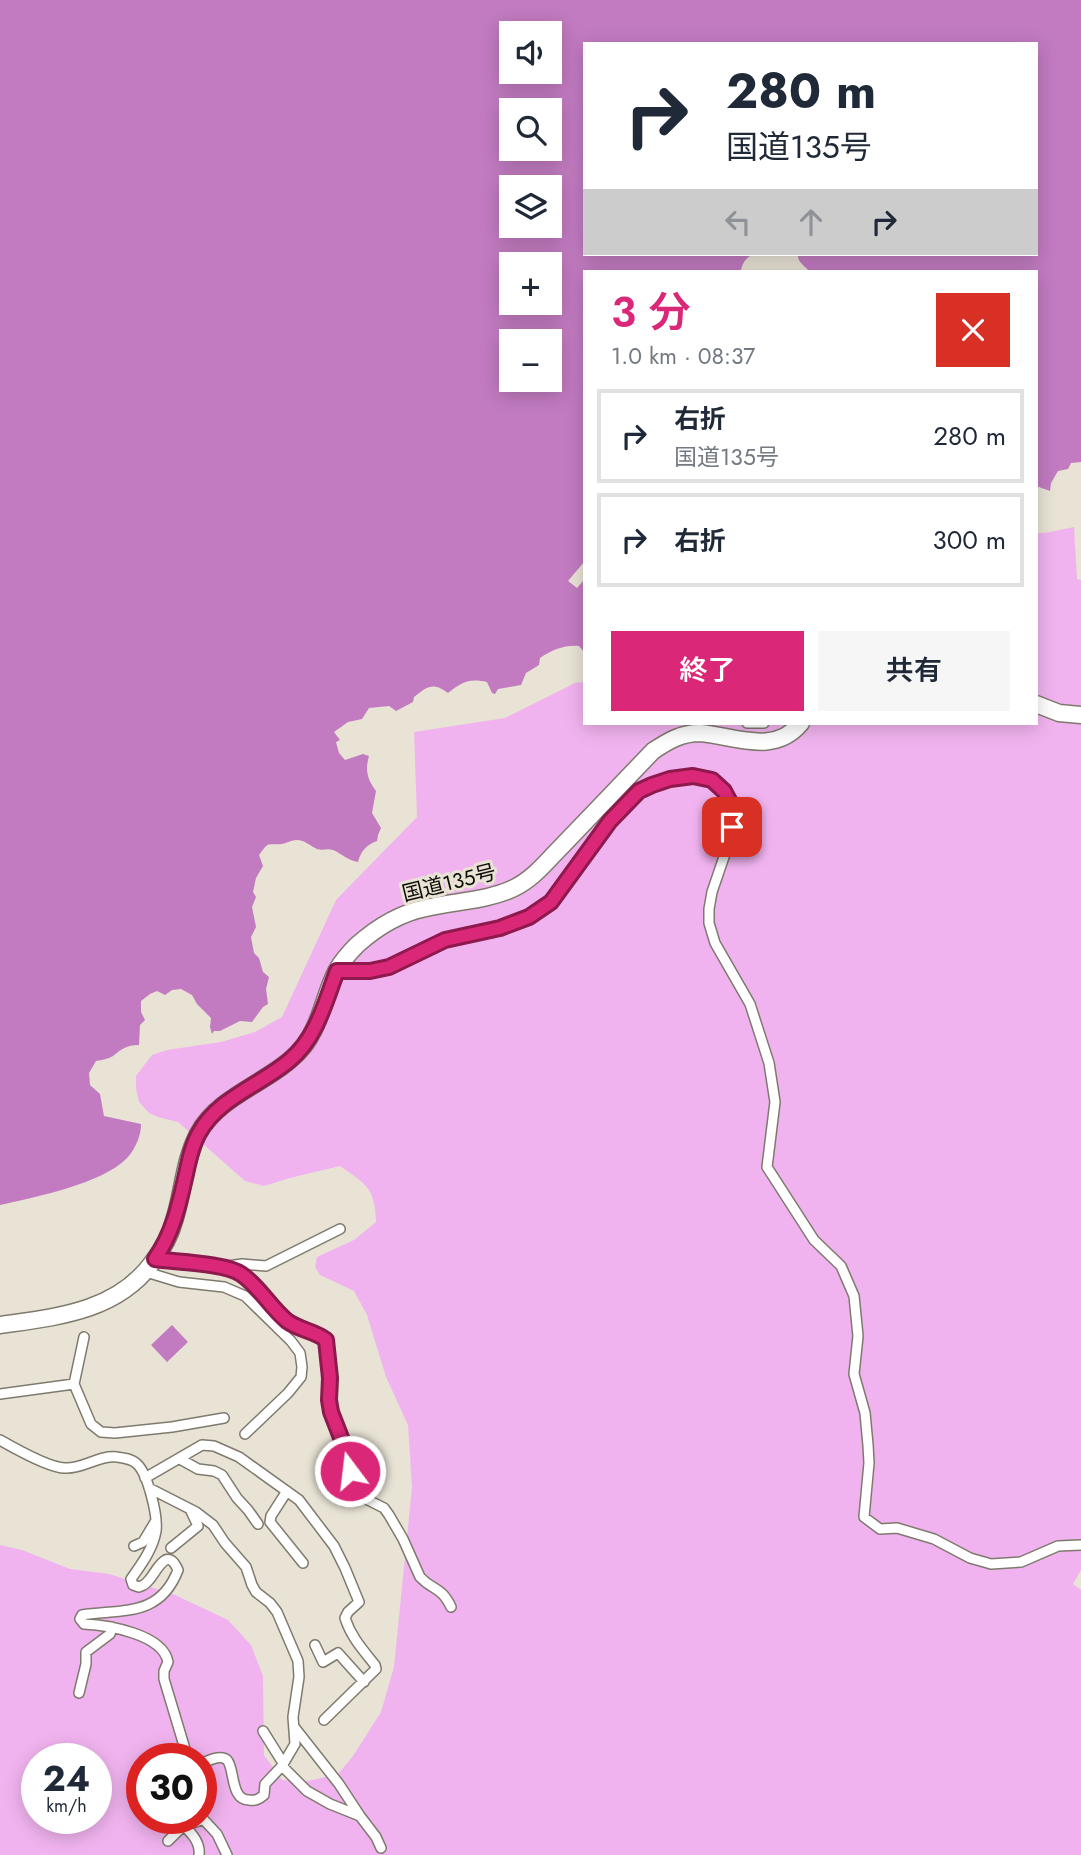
<!DOCTYPE html>
<html lang="ja">
<head>
<meta charset="utf-8">
<style>
  body { margin:0; font-family:Jost,"Noto Sans JP",sans-serif; background:#f6f6f7; color:#1f2937; height:100vh; display:flex; flex-direction:column; font-size:26px; white-space:nowrap }
  * { box-sizing:border-box; margin:0 }
  p { font-size:23px; color:#747a83 }
  .icon { flex:none; width:38px; height:38px; fill:none; stroke:currentColor; stroke-width:2; stroke-linecap:round; stroke-linejoin:round }
  .map { position:relative; flex:1; overflow:hidden }
  .details { position:absolute; left:583px; top:270px; width:455px; height:455px; display:flex; flex-direction:column; background:#fff; border-radius:0px; box-shadow:0 4px 18px #0003 }
  .details>* { flex:none }
  .hud { position:absolute; left:583px; top:42px; width:455px; height:214px; border-radius:0px; box-shadow:0 4px 18px #0003; background:#fff; color:#1f2937; overflow:hidden }
  .buttons { position:absolute; left:499px; top:21px; display:grid; gap:14px }
  .buttons a { display:grid; place-items:center; width:63px; height:63px; border-radius:0px; background:#fff; box-shadow:0 4px 18px #0003; font-size:35px }
  .speed { position:absolute; left:21px; top:1743px; display:flex; gap:14px; font-size:35px; font-weight:700; text-align:center }
  .speed>* { display:grid; place-content:center; width:91px; height:91px; border-radius:50%; background:#fff; box-shadow:0 4px 18px #0003; line-height:1 }
  .speed small { font-size:18px; font-weight:400 }
  .speed .limit { border:10px solid #d22; background:#fff; color:#111 }
  .pin { position:absolute; display:grid; place-items:center; width:60px; height:60px; color:#fff; margin:-30px; border-radius:14px; box-shadow:0 4px 10px #0006 }
  .me { position:absolute; width:77px; margin:-38px; rotate:345deg; stroke-linejoin:round; filter:drop-shadow(0 0 5px #0008) }
  .turn { display:flex; align-items:center; gap:24px; height:147px; padding:0 28px; font-size:32px }
  .turn .icon { width:91px; height:91px; stroke-width:2.5 }
  .turn b { display:block; font-size:49px; line-height:60px }
  .lanes { display:flex; align-items:center; height:66px; padding:0 28px; background:#0003; justify-content:center; gap:35px; direction:ltr }
  .lanes .off { opacity:.35 }
  .round { display:grid; place-items:center; flex:none; width:74px; height:74px; border-radius:0px; background:#f6f6f7 }
  .headline { display:flex; align-items:center; justify-content:space-between; height:119px; padding:0 28px }
  h1 { font-size:42px; font-weight:600; line-height:52px; color:#db2777 }
  .cta { display:flex; gap:14px; margin-top:auto; padding:14px 28px }
  .cta a { flex:1; height:80px; border-radius:0px; background:#db2777; color:#fff; font-size:28px; font-weight:600; line-height:80px; text-align:center }
  .cta a+a { background:#f6f6f7; color:#1f2937 }
  ul { padding:0; list-style:none }
  li { display:flex; align-items:center; gap:21px; height:94px; margin:0 14px 10px; padding:0 14px; border:4px solid #e0e1e3; border-radius:0px }
  li div { flex:1 }
  li b { display:block; font-size:26px }
  li em { font-style:normal }
  .map>svg:first-child { display:block }
  .green { fill:#f1b3ef; fill-rule:evenodd }
  .water { fill:#c27bc1; fill-rule:evenodd }
  .lines { fill:none; stroke-linecap:round; stroke-linejoin:round }
  .minor-casing { stroke:#7f7a6e; stroke-width:12 }
  .trunk-casing { stroke:#7f7a6e; stroke-width:19 }
  .minor { stroke:#fff; stroke-width:9 }
  .trunk { stroke:#fff; stroke-width:16 }
  .route-casing { stroke:#8e194d; stroke-width:18 }
  .route { stroke:#db2777; stroke-width:12 }
  .labels { text-anchor:middle; dominant-baseline:central; stroke-width:6; stroke-linejoin:round; paint-order:stroke }
  .street-label { font-size:21px; fill:#0f0d09; stroke:#e8e3d5 }
</style>
</head>
<body>
<div class="map">
<svg width="1081" height="1855" viewBox="0 0 1081 1855">
  <rect width="100%" height="100%" fill="#e8e3d5"/>
  <path class="green" d="M 1074,527 L 1077,579 L 1081,580 L 1081,1570 L 1073,1584 L 1081,1590 L 1081,1855 L 0,1855 L 0,1545 L 22,1550 L 70,1569 L 109,1574 L 173,1594 L 228,1620 L 251,1645 L 263,1676 L 264,1755 L 282,1780 L 308,1781 L 338,1774 L 353,1756 L 381,1712 L 394,1667 L 412,1487 L 408,1425 L 386,1377 L 367,1315 L 354,1291 L 320,1275 L 315,1267 L 317,1257 L 354,1240 L 376,1222 C 375,1188 367,1185 340,1166 L 290,1178 L 264,1186 L 245,1181 L 178,1122 L 158,1117 L 149,1113 L 139,1102 L 136,1088 L 136,1076 L 152,1055 L 167,1050 L 221,1042 L 255,1032 L 282,1017 L 336,900 L 417,817 L 414,732 L 505,718 L 575,683 L 584,682 L 584,723 L 1036,723 L 1036,533 L 1045,533 ZM 37,1759 L 96,1759 L 96,1818 L 37,1818 ZM 142,1759 L 201,1759 L 201,1818 L 142,1818 Z"/>
  <path class="water" d="M 0,0 L 1081,0 L 1081,462 L 1071,463 L 1068,469 L 1058,471 L 1051,483 L 1050,491 L 1036,486 L 1036,271 L 809,271 C 804,265 797,262 798,254 L 1036,254 L 1036,44 L 584,44 L 584,254 L 753,254 C 746,258 743,262 741,270 L 737,271 L 584,271 L 584,549 L 583,551 L 584,562 L 568,581 L 577,588 L 584,580 L 584,652 L 579,646 C 564,645 552,650 540,658 L 539,665 L 526,673 L 521,685 L 498,689 L 495,694 L 492,693 L 487,682 C 469,678 462,682 448,693 C 433,682 428,686 414,697 L 413,702 L 396,711 L 389,706 L 369,708 L 362,719 L 348,722 L 334,732 L 340,740 L 336,742 L 339,753 L 345,760 L 363,754 L 369,756 C 365,770 367,779 376,791 L 372,813 L 381,828 L 378,835 L 377,841 C 366,845 361,851 358,862 C 349,861 342,854 333,850 C 327,848 323,851 317,849 C 310,846 305,840 297,840 C 291,840 287,843 282,844 C 266,845 269,841 259,855 L 263,866 L 256,878 L 253,892 L 256,897 L 252,907 L 256,927 L 251,937 L 254,953 L 259,958 L 263,972 L 269,977 L 266,989 L 268,1004 L 263,1007 L 252,1022 L 240,1021 L 220,1031 L 214,1031 L 212,1034 L 210,1027 L 211,1018 L 197,1004 L 192,995 L 181,989 L 172,990 L 165,995 L 157,991 L 150,994 L 141,1001 L 141,1012 L 145,1020 L 140,1025 L 139,1045 C 126,1045 122,1049 113,1056 C 108,1059 102,1060 96,1061 L 89,1073 L 90,1085 L 100,1094 L 104,1116 L 141,1124 C 141,1130 140,1134 138,1140 C 135,1147 132,1153 127,1158 C 102,1184 35,1197 0,1205 ZM 511,33 L 550,33 L 550,72 L 511,72 ZM 511,110 L 550,110 L 550,149 L 511,149 ZM 511,187 L 550,187 L 550,226 L 511,226 ZM 511,264 L 550,264 L 550,303 L 511,303 ZM 511,341 L 550,341 L 550,380 L 511,380 Z
    M 172,1325 L 188,1342 L 167,1362 L 151,1345 Z"/>
  <g class="lines">
    <defs>
      <path id="minor" d="M 747,723 L 764,723
        M 337,971 L 370,971 L 389,966 L 445,940 L 500,928 L 529,917 L 551,902 L 610,821 L 639,791 L 652,785 L 670,779 L 693,776 L 712,780 L 724,791 L 732,806 L 733,819 L 726,851 L 712,892 L 709,909 L 709,923 L 715,943 L 750,1004 L 769,1063 L 775,1102 L 767,1167 L 814,1240 L 841,1266 L 854,1296 L 858,1336 L 854,1374 L 865,1413 L 868,1445 L 869,1463 L 864,1517 L 880,1529 L 897,1528 L 934,1539 L 970,1558 L 991,1564 L 1021,1562 L 1058,1546 L 1081,1545
        M 155,1259 C 175,1262 225,1264 241,1274 C 259,1287 270,1307 287,1321 C 299,1330 315,1331 326,1340 L 330,1378 L 329,1400 L 331,1412 L 347,1453 L 350,1471 L 355,1483 L 368,1500 L 384,1508 L 389,1515 L 403,1539 L 420,1577 C 433,1591 441,1586 451,1607
        M 221,1267 L 242,1264 L 266,1266 L 340,1229
        M 146,1272 L 179,1282 L 224,1287 L 245,1296 L 291,1341 L 300,1353 L 302,1367 L 301,1377 L 288,1393 L 245,1434
        M 84,1337 L 74,1384 L 91,1424 L 101,1432 L 115,1433 L 172,1427 L 224,1418
        M 0,1394 L 74,1384
        M 0,1440 C 14,1448 49,1468 65,1468 C 84,1469 98,1455 117,1457 C 124,1458 132,1459 137,1464 C 148,1474 158,1516 156,1531 C 153,1549 141,1565 131,1579 L 133,1585 L 139,1587 C 145,1584 144,1586 149,1580 C 157,1571 167,1545 178,1570 C 160,1617 123,1609 82,1615 L 80,1619 L 84,1624 C 107,1625 163,1634 168,1662 L 164,1671 L 164,1679 L 188,1759
        M 180,1459 L 198,1469 L 214,1471 L 222,1475 L 237,1498 L 248,1510 L 258,1524
        M 145,1478 L 202,1445 L 214,1446 L 239,1457 L 299,1500 L 334,1546 L 345,1568 L 359,1602 L 348,1612 L 345,1618 C 351,1637 363,1650 375,1665 L 376,1669 L 324,1720
        M 149,1488 L 196,1512 L 213,1525 L 225,1543 L 246,1567 L 252,1585 L 256,1592 L 270,1603 L 277,1612 L 298,1661 L 299,1677 L 293,1717 L 295,1744 L 282,1766 L 265,1784 L 264,1795 C 259,1799 256,1801 249,1800 C 230,1800 235,1768 227,1760 C 221,1754 207,1761 201,1764
        M 287,1491 L 271,1516 L 270,1522 L 303,1563
        M 134,1546 L 143,1542 L 155,1522
        M 171,1548 L 198,1526 L 190,1509
        M 315,1645 L 323,1662 L 338,1653 L 364,1682
        M 79,1693 L 86,1664 L 86,1652 L 110,1634 L 112,1627
        M 295,1728 L 339,1784 L 360,1816
        M 263,1731 L 283,1763
        M 282,1766 L 307,1791 L 330,1804 L 360,1816 L 376,1837 L 381,1848
        M 201,1811 L 203,1819 L 217,1834 L 227,1855
        M 175,1818 C 186,1828 201,1839 199,1855
        M 168,1841 L 181,1828 L 203,1819"/>
      <path id="trunk" d="M 1036,704 L 1059,713 L 1081,715
        M 0,1325 C 56,1317 116,1312 152,1263 C 162,1250 170,1237 174,1221 C 183,1193 184,1161 198,1134 C 220,1093 274,1082 303,1047 C 321,1024 324,995 337,970 C 342,961 350,952 357,945 C 376,928 401,913 426,908 C 455,901 487,901 514,888 C 533,879 546,862 561,847 C 592,815 622,783 653,751 C 668,741 681,733 700,733 C 735,736 774,756 801,723"/>
    </defs>
    <use href="#minor" class="minor-casing"/>
    <use href="#trunk" class="trunk-casing"/>
    <use href="#minor" class="minor"/>
    <use href="#trunk" class="trunk"/>
  </g>
  <g class="lines">
    <defs>
      <path id="route" d="M 350,1471 L 347,1453 L 331,1412 L 329,1400 L 330,1378 L 326,1340 C 315,1331 299,1330 287,1321 C 270,1307 259,1286 241,1274 C 225,1263 175,1262 155,1259 C 173,1233 179,1205 186,1174 C 189,1160 192,1145 199,1133 C 218,1098 261,1085 290,1060 C 317,1037 325,1002 337,971 L 370,971 L 389,967 L 445,940 L 500,928 L 529,917 L 551,902 L 610,821 L 639,791 L 652,785 L 670,779 L 693,776 L 712,780 L 724,791 L 732,806 L 732,827"/>
    </defs>
    <use href="#route" class="route-casing"/>
    <use href="#route" class="route"/>
  </g>
  <g class="labels">
    <g class="street-label">
      <text transform="translate(449 883) rotate(-14)">国道135号</text>
    </g>
  </g>
</svg>
<div class="buttons">
<a><svg class="icon" aria-label="sound" viewBox="0 0 24 24"><path d="M4 9h4l5-4v14l-5-4H4zM17 9q2 3 0 6"/></svg></a>
<a><svg class="icon" aria-label="search" viewBox="0 0 24 24"><circle cx="10" cy="10" r="6"/><path d="M15 15l6 6"/></svg></a>
<a><svg class="icon" aria-label="layers" viewBox="0 0 24 24"><path d="M12 4l9 5-9 5-9-5zM3 14l9 5 9-5"/></svg></a>
<a>+</a>
<a>−</a>
</div>
<div class="speed"><div>24<small>km/h</small></div><div class="limit">30</div></div>
<div class="pin" style="left:732px;top:827px;background:#d93025"><svg class="icon" aria-label="arrive" viewBox="0 0 24 24"><path d="M6 21V4h12l-3 4 3 4H6"/></svg></div>
<svg class="me" style="left:350px;top:1471px" viewBox="-20 -20 40 40"><circle r="17" fill="#db2777" stroke="#fff" stroke-width="3"/><path d="M0-11L8 9 0 5-8 9z" fill="#fff"/></svg>
<div class="hud">
<div class="turn"><svg class="icon" aria-label="right" viewBox="0 0 24 24"><path d="M7 20v-9h11M14 6l5 5-5 5"/></svg><div><b>280 m</b>国道135号</div></div>
<div class="lanes"><svg class="icon off" aria-label="left" viewBox="0 0 24 24"><path d="M17 20v-9H6M10 6l-5 5 5 5"/></svg><svg class="icon off" aria-label="ahead" viewBox="0 0 24 24"><path d="M12 20V5M6 11l6-6 6 6"/></svg><svg class="icon" aria-label="right" viewBox="0 0 24 24"><path d="M7 20v-9h11M14 6l5 5-5 5"/></svg></div>
</div>
<section class="details">
<div class="headline"><div><h1>3 分</h1><p>1.0 km · 08:37</p></div><a class="round" style="background:#d93025;color:#fff"><svg class="icon" aria-label="close" viewBox="0 0 24 24"><path d="M6 6l12 12M18 6L6 18"/></svg></a></div>
<ul>
<li><svg class="icon" aria-label="right" viewBox="0 0 24 24"><path d="M7 20v-9h11M14 6l5 5-5 5"/></svg><div><b>右折</b><p>国道135号</p></div><em>280 m</em></li>
<li><svg class="icon" aria-label="right" viewBox="0 0 24 24"><path d="M7 20v-9h11M14 6l5 5-5 5"/></svg><div><b>右折</b></div><em>300 m</em></li>
</ul>
<div class="cta"><a>終了</a><a>共有</a></div>
</section>
</div>
</body>
</html>
